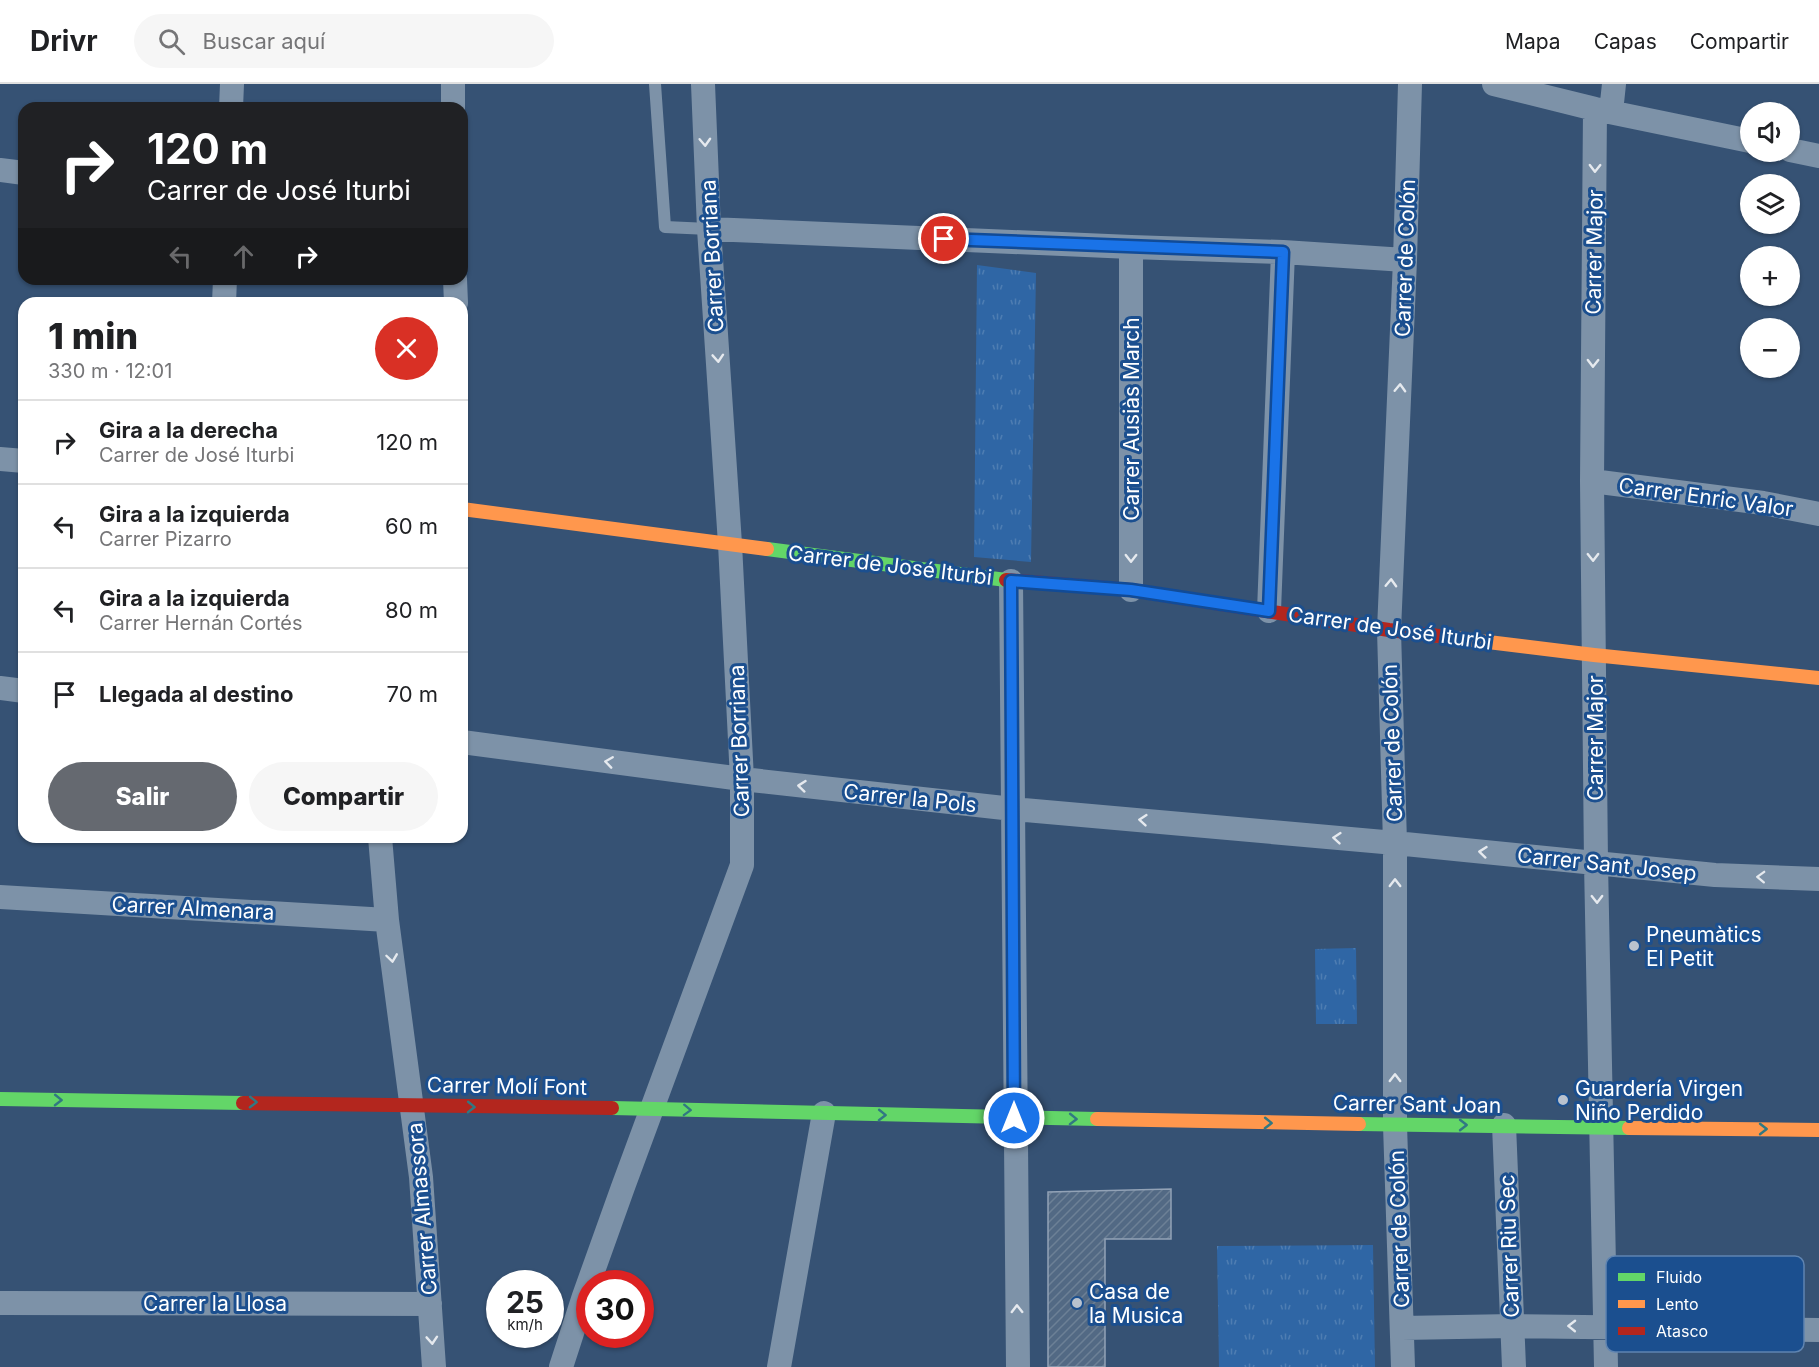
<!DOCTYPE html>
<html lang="es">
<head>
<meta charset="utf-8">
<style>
  body { margin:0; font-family:Inter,sans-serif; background:#f6f6f6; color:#202124; height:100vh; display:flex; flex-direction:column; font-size:22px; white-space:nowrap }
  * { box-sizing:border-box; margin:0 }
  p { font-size:20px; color:#757577 }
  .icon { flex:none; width:33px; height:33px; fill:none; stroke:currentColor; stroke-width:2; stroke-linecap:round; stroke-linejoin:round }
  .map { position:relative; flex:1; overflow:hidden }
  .drawer { position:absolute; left:18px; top:213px; width:450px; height:546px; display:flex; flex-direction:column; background:#fff; border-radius:18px; box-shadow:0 2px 4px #0004 }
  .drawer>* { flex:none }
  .top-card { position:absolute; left:18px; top:18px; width:450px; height:183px; border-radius:18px; box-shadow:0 2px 4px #0004; background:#202124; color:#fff; overflow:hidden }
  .tools { position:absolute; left:1740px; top:18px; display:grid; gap:12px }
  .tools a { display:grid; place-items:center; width:60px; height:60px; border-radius:50%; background:#fff; box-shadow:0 2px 4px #0004; font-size:30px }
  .speed { position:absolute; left:486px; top:1186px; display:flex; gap:12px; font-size:30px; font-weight:700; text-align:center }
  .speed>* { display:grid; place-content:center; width:78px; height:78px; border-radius:50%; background:#fff; box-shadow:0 2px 4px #0004; line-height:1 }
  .speed small { font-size:15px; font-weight:400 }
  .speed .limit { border:9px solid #d22; background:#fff; color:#111 }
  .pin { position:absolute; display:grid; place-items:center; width:51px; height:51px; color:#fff; margin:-26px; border:3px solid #fff; border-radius:50%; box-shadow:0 2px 6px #0007 }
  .me { position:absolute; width:66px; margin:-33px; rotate:0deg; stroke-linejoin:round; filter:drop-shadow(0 0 4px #0008) }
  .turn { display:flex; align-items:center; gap:21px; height:126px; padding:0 30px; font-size:27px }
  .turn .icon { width:78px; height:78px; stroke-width:2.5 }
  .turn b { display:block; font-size:42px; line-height:51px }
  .lanes { display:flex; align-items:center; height:57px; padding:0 30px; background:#0003; justify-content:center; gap:30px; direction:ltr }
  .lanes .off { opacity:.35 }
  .round { display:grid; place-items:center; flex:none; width:63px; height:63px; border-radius:32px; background:#f6f6f6 }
  .summary { display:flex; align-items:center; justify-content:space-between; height:102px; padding:0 30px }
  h1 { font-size:36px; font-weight:800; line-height:45px }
  .action { display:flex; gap:12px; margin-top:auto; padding:12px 30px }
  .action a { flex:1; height:69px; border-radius:36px; background:#656970; color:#fff; font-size:24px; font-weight:800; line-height:69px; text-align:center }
  .action a+a { background:#f6f6f6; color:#202124 }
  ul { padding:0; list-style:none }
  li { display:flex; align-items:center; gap:18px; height:84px; padding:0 30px; border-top:2px solid #e0e0e0 }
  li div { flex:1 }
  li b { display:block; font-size:22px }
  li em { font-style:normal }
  header { display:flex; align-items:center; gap:36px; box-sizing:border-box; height:84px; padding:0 30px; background:#fff; border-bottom:2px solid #e0e0e0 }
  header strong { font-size:28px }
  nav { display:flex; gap:33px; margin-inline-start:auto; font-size:21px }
  .search { width:420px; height:54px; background:#f6f6f6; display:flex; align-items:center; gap:15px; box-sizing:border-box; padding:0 21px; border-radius:33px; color:#757577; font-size:22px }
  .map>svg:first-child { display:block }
  .grass { fill:url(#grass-tufts) }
  .building { fill:url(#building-hatch); stroke:#92a2b6; stroke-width:1.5 }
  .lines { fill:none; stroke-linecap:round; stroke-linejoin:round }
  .lane { stroke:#7d92a8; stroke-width:12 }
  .street { stroke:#7d92a8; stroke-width:24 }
  .fast { stroke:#63d668; stroke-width:14 }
  .slow { stroke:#ff974d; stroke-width:14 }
  .jam { stroke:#b3261e; stroke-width:14 }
  .oneway { stroke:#e5e9ee }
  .oneway2 { stroke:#317883 }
  .route-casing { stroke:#114b97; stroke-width:15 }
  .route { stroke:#1a73e8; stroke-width:10 }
  .poi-dot { fill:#b9c2ce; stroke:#1b4f8f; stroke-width:2 }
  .labels { text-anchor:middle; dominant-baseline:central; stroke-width:6; stroke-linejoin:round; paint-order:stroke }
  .street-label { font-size:21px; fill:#fff; stroke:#1b4f8f }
  .poi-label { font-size:21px; fill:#fff; stroke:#1b4f8f; text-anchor:start }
  .key { fill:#1b4f8f; stroke:#5f84b1; stroke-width:1.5 }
  .key-label { font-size:16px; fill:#fff }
</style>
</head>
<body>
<header>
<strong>Drivr</strong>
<div class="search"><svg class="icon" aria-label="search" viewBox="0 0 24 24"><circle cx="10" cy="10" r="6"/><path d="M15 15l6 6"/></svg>Buscar aquí</div>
<nav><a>Mapa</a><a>Capas</a><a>Compartir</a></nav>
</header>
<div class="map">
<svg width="1819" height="1283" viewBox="0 0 1819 1283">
  <defs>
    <pattern id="grass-tufts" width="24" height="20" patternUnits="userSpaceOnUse" patternTransform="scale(1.5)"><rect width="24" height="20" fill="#2f66a5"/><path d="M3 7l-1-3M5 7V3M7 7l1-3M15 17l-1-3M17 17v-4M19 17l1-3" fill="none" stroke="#4e7db2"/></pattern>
    <pattern id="building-hatch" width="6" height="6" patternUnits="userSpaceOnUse" patternTransform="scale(1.5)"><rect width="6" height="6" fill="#526984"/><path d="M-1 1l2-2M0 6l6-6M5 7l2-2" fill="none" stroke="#6c8096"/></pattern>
  </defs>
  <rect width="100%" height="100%" fill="#365274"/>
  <path class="grass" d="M 977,181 L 1036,189 L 1031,478 L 974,473 Z
    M 1356,864 L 1357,940 L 1316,940 L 1315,865 Z
    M 1373,1161 L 1375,1283 L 1219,1283 L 1217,1162 Z"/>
  <path class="building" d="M 1171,1105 L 1171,1155 L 1105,1155 L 1105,1283 L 1048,1283 L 1048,1108 Z"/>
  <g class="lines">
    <path class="lane" d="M 655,0 L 665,143 L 709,145"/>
    <path class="street" d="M 453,0 L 453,24
      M 1494,0 L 1595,25 L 1750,57
      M 231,24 L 232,0
      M 1595,25 L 1592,397 L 1596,779 L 1606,1283
      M 1611,28 L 1614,0
      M 1790,66 L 1819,72
      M 0,86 L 24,89
      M 709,145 L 1131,163 L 1283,168 L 1405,176
      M 455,195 L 456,219
      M 224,219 L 225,195
      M 0,375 L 24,377
      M 1592,397 L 1763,419 L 1819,430
      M 1011,497 L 1018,1283
      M 1131,506 L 1131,163
      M 1269,527 L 1283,168
      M 0,604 L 24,607
      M 462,658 L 742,695 L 1013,725 L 1395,759 L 1715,791 L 1819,795
      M 380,753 L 387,836 L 421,1093 L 434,1283
      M 0,813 L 387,836
      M 1504,1041 L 1514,1283
      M 0,1219 L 430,1220
      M 1402,1244 L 1513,1242 L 1819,1246
      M 561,1283 L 584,1212 L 623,1103 L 742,781 L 742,695 L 730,460 L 709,145 L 703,0
      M 779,1283 L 824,1029
      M 1403,1283 L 1395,1041 L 1395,759 L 1389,546 L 1405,176 L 1410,0"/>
    <path class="fast" d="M 767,465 L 1006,496
      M 0,1015 L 243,1019
      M 612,1024 L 1097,1035
      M 1359,1040 L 1629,1044"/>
    <path class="slow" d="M 462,425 L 767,465
      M 1439,552 L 1594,571 L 1819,594
      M 1097,1035 L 1359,1040
      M 1629,1044 L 1819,1046"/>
    <path class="jam" d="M 1006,496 L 1131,506 L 1389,546 L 1439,552
      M 243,1019 L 612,1024"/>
  </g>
  <defs><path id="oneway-chevron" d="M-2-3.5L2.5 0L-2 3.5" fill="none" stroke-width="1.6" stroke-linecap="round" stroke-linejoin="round" transform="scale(1.5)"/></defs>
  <g class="oneway">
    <use href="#oneway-chevron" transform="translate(705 58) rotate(87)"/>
    <use href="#oneway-chevron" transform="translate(1595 84) rotate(91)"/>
    <use href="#oneway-chevron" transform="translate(718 274) rotate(86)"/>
    <use href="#oneway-chevron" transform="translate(1593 279) rotate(91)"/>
    <use href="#oneway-chevron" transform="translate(1400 304) rotate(-88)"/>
    <use href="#oneway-chevron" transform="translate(1593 473) rotate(89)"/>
    <use href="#oneway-chevron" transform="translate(1131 474) rotate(90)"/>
    <use href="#oneway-chevron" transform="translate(1391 499) rotate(-88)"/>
    <use href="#oneway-chevron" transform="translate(609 678) rotate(-172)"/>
    <use href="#oneway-chevron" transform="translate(802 702) rotate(-174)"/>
    <use href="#oneway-chevron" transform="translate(1143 736) rotate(-175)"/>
    <use href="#oneway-chevron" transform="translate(1337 754) rotate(-175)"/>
    <use href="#oneway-chevron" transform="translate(1483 768) rotate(-174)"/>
    <use href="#oneway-chevron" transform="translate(1761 793) rotate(-178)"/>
    <use href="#oneway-chevron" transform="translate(1395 799) rotate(-90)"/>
    <use href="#oneway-chevron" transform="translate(1597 815) rotate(89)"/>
    <use href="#oneway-chevron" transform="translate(392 874) rotate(82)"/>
    <use href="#oneway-chevron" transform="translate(1395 994) rotate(-90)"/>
    <use href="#oneway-chevron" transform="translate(1017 1225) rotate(-91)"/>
    <use href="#oneway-chevron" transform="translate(1572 1242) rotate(-179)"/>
    <use href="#oneway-chevron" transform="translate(432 1256) rotate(86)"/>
  </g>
  <g class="oneway2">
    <use href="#oneway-chevron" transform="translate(58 1016) rotate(1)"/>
    <use href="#oneway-chevron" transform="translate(253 1018) rotate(1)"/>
    <use href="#oneway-chevron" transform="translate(471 1023) rotate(1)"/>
    <use href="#oneway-chevron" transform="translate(687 1026) rotate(2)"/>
    <use href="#oneway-chevron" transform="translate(882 1031) rotate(1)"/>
    <use href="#oneway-chevron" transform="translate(1073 1035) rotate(1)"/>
    <use href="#oneway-chevron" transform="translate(1268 1039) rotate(1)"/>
    <use href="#oneway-chevron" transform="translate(1463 1041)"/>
    <use href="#oneway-chevron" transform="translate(1763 1045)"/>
  </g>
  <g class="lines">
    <defs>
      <path id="route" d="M 944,155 L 1283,168 L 1269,527 L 1131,506 L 1011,497 L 1014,1034"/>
    </defs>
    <use href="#route" class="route-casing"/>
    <use href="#route" class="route"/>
  </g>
  <g class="poi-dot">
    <circle cx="1634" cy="862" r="6"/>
    <circle cx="1563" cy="1016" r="6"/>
    <circle cx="1077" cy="1219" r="6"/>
  </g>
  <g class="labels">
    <g class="street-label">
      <text transform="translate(1594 168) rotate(-89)">Carrer Major</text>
      <text transform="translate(712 172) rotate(-93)">Carrer Borriana</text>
      <text transform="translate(1405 174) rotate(-88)">Carrer de Colón</text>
      <text transform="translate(1131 335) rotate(-90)">Carrer Ausiàs March</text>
      <text transform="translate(1706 413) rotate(8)">Carrer Enric Valor</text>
      <text transform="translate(890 481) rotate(7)">Carrer de José Iturbi</text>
      <text transform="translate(1390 544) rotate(8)">Carrer de José Iturbi</text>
      <text transform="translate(1595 654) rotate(-90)">Carrer Major</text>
      <text transform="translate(739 657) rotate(-92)">Carrer Borriana</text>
      <text transform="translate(1392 659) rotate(-92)">Carrer de Colón</text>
      <text transform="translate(910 714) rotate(6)">Carrer la Pols</text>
      <text transform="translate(1607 780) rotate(6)">Carrer Sant Josep</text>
      <text transform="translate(193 824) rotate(3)">Carrer Almenara</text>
      <text transform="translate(507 1002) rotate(1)">Carrer Molí Font</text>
      <text transform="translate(1417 1020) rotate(1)">Carrer Sant Joan</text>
      <text transform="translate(422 1125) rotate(-95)">Carrer Almassora</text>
      <text transform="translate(1399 1145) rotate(-92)">Carrer de Colón</text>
      <text transform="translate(1509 1162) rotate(-92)">Carrer Riu Sec</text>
      <text x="215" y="1219">Carrer la Llosa</text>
    </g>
    <g class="poi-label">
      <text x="1646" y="850">Pneumàtics<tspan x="1646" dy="24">El Petit</tspan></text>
      <text x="1575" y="1004">Guardería Virgen<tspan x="1575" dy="24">Niño Perdido</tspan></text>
      <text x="1089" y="1207">Casa de<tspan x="1089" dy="24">la Musica</tspan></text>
    </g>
  </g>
  <rect x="1606" y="1172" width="198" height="96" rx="9" class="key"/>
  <rect x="1618" y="1189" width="27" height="8" fill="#63d668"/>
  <rect x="1618" y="1216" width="27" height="8" fill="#ff974d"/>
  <rect x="1618" y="1243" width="27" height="8" fill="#b3261e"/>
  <g class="key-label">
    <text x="1656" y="1199">Fluido</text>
    <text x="1656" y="1226">Lento</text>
    <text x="1656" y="1253">Atasco</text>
  </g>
</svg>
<div class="tools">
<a><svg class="icon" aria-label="sound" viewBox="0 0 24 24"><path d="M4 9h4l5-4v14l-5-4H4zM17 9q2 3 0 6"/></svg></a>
<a><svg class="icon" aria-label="layers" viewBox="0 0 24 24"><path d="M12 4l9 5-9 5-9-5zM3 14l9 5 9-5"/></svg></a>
<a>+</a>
<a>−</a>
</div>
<div class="speed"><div>25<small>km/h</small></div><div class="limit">30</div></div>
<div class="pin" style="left:944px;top:155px;background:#d93025"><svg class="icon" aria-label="arrive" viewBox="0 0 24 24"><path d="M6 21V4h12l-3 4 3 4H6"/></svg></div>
<svg class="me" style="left:1014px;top:1034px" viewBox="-20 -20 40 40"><circle r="17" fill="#1a73e8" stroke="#fff" stroke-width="3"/><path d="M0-11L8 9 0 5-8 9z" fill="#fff"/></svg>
<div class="top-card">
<div class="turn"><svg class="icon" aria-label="right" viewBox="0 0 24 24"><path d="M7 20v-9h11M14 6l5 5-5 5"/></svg><div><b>120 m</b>Carrer de José Iturbi</div></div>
<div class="lanes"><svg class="icon off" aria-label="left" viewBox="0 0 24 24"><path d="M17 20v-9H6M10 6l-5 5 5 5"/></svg><svg class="icon off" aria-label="ahead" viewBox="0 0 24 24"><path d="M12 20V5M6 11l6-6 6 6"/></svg><svg class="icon" aria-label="right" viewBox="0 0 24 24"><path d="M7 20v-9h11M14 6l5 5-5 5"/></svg></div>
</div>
<section class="drawer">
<div class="summary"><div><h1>1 min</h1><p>330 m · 12:01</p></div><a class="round" style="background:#d93025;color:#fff"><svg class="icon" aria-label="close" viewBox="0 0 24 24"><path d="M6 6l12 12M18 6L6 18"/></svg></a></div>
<ul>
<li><svg class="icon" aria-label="right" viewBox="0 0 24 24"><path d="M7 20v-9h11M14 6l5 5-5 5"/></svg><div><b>Gira a la derecha</b><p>Carrer de José Iturbi</p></div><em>120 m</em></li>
<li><svg class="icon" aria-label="left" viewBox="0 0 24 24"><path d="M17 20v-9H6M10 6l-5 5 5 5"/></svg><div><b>Gira a la izquierda</b><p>Carrer Pizarro</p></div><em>60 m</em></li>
<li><svg class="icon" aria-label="left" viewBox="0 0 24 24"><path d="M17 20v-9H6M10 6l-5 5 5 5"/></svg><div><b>Gira a la izquierda</b><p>Carrer Hernán Cortés</p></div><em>80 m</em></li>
<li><svg class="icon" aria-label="arrive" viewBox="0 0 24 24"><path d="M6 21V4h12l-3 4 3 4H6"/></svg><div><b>Llegada al destino</b></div><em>70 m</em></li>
</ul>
<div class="action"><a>Salir</a><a>Compartir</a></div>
</section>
</div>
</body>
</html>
